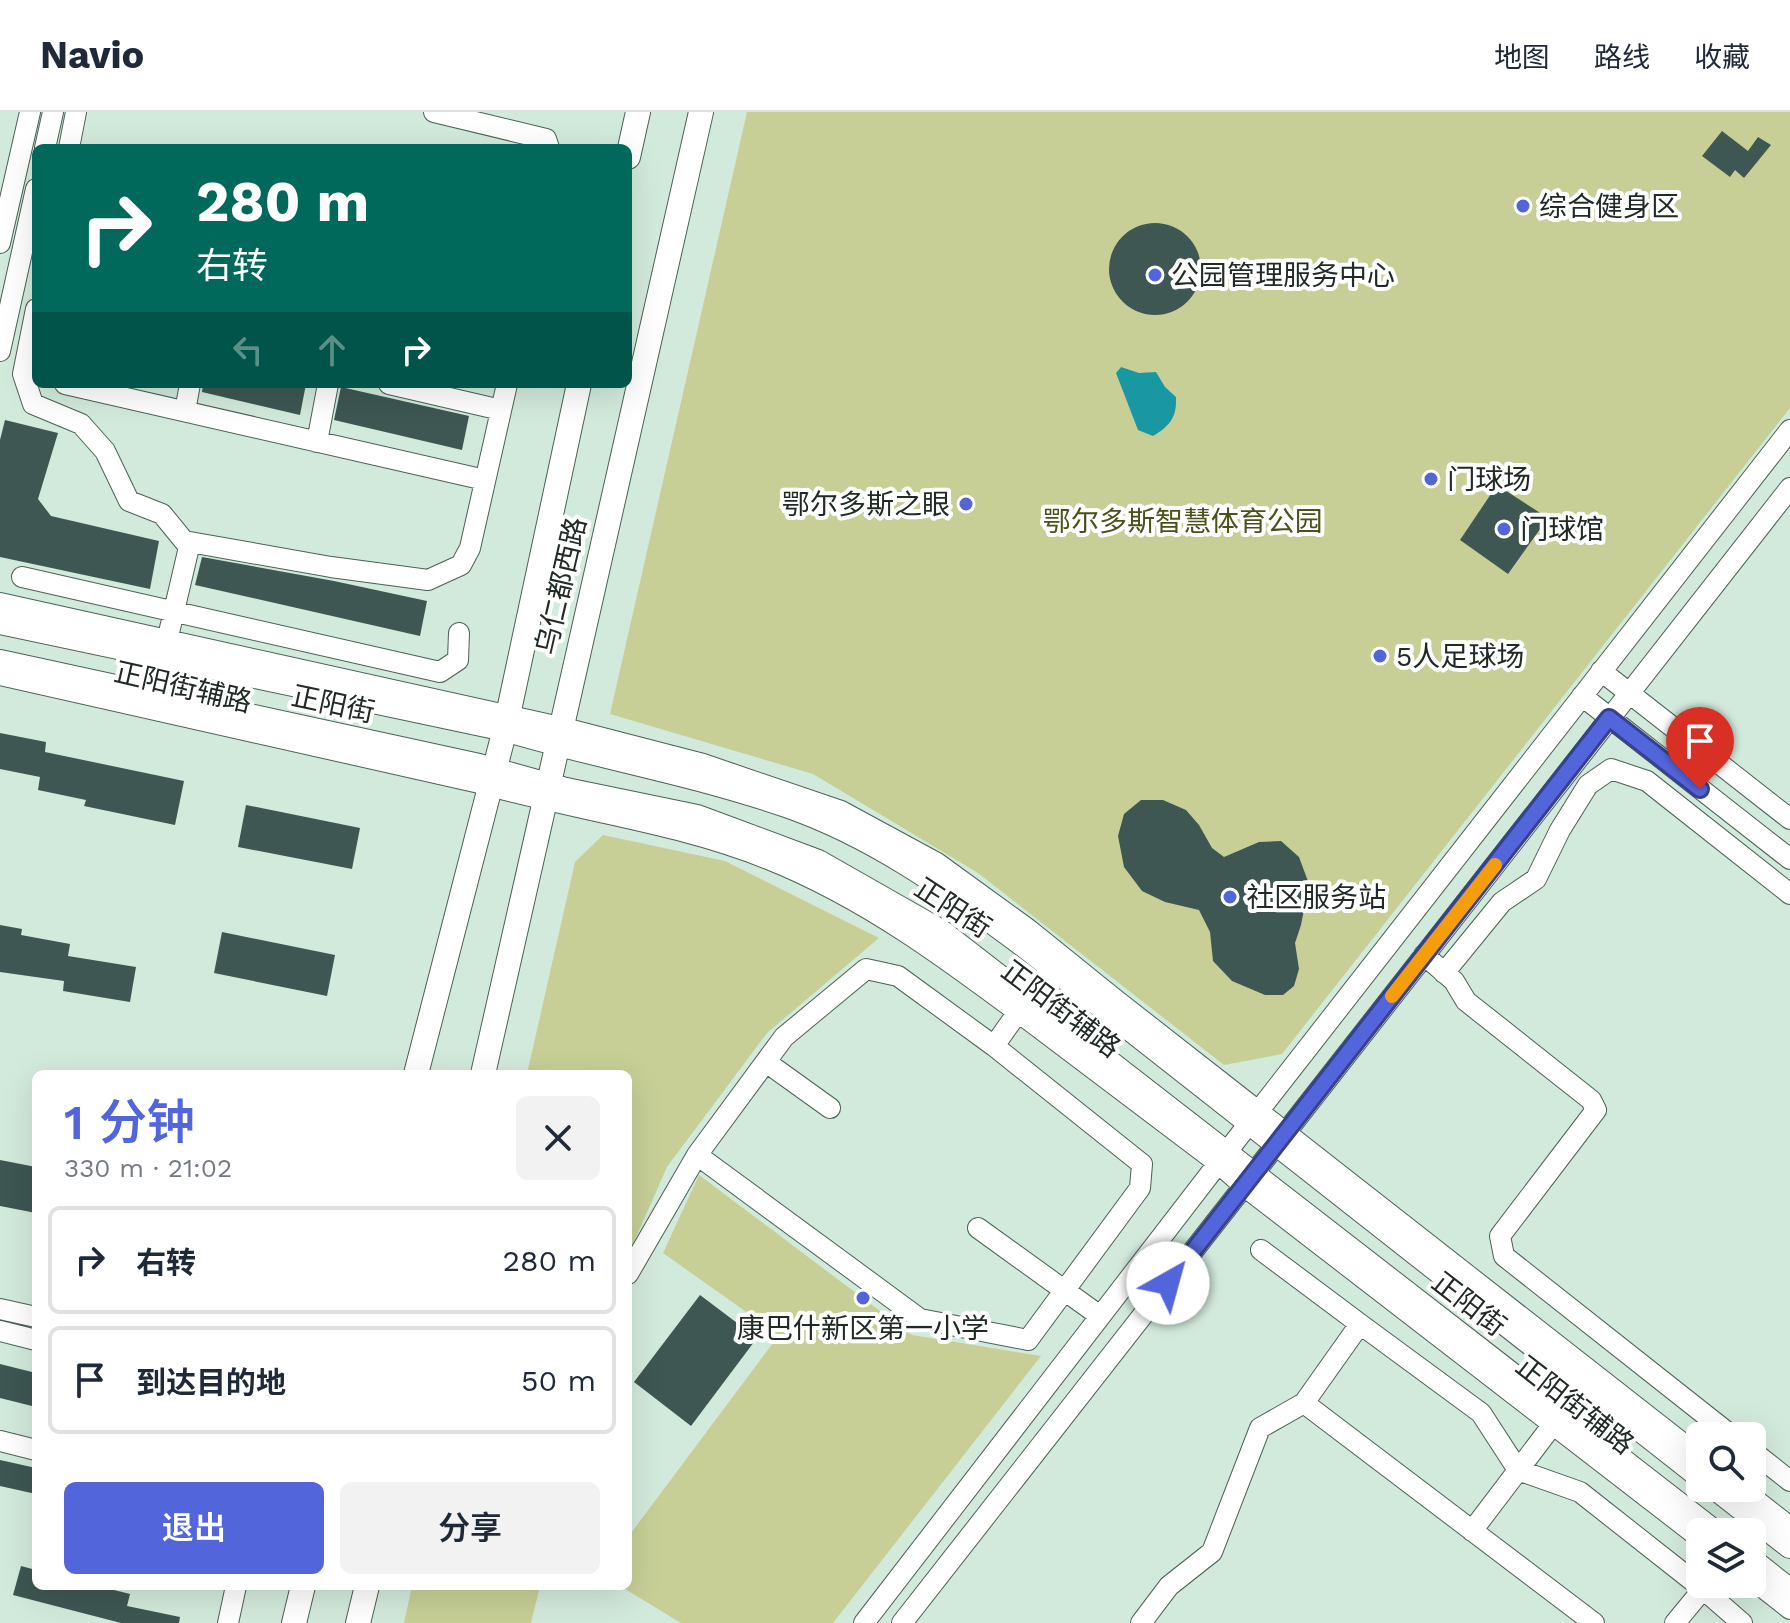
<!DOCTYPE html>
<html lang="zh">
<head>
<meta charset="utf-8">
<style>
  body { margin:0; font-family:"Work Sans","Noto Sans SC",sans-serif; background:#f2f2f3; color:#1f2937; height:100vh; display:flex; flex-direction:column; font-size:30px; white-space:nowrap }
  * { box-sizing:border-box; margin:0 }
  p { font-size:26px; color:#747a83 }
  .icon { flex:none; width:44px; height:44px; fill:none; stroke:currentColor; stroke-width:2; stroke-linecap:round; stroke-linejoin:round }
  .map { position:relative; flex:1; overflow:hidden }
  .sheet { position:absolute; left:32px; top:958px; width:600px; height:520px; display:flex; flex-direction:column; background:#fff; border-radius:12px; box-shadow:0 8px 32px #0002 }
  .sheet>* { flex:none }
  .hud { position:absolute; left:32px; top:32px; width:600px; height:244px; border-radius:12px; box-shadow:0 8px 32px #0002; background:#00695c; color:#fff; overflow:hidden }
  .buttons { position:absolute; left:1686px; top:1310px; display:grid; gap:16px }
  .buttons a { display:grid; place-items:center; width:80px; height:80px; border-radius:12px; background:#fff; box-shadow:0 8px 32px #0002; font-size:40px }
  .pin { position:absolute; display:grid; place-items:center; width:68px; height:68px; color:#fff; margin:-82px -34px; border-radius:50% 50% 50% 0; rotate:-45deg; box-shadow:0 0 8px #0007 }
  .pin .icon { rotate:45deg }
  .me { position:absolute; width:88px; margin:-44px; rotate:38deg; stroke-linejoin:round; filter:drop-shadow(0 0 6px #0008) }
  .turn { display:flex; align-items:center; gap:28px; height:168px; padding:0 32px; font-size:36px }
  .turn .icon { width:104px; height:104px; stroke-width:2.5 }
  .turn b { display:block; font-size:56px; line-height:68px }
  .lanes { display:flex; align-items:center; height:76px; padding:0 32px; background:#0003; justify-content:center; gap:40px; direction:ltr }
  .lanes .off { opacity:.35 }
  .round { display:grid; place-items:center; flex:none; width:84px; height:84px; border-radius:12px; background:#f2f2f3 }
  .head { display:flex; align-items:center; justify-content:space-between; height:136px; padding:0 32px }
  h1 { font-size:48px; font-weight:600; line-height:60px; color:#5365db }
  .action { display:flex; gap:16px; margin-top:auto; padding:16px 32px }
  .action a { flex:1; height:92px; border-radius:12px; background:#5365db; color:#fff; font-size:32px; font-weight:600; line-height:92px; text-align:center }
  .action a+a { background:#f2f2f3; color:#1f2937 }
  ul { padding:0; list-style:none }
  li { display:flex; align-items:center; gap:24px; height:108px; margin:0 16px 12px; padding:0 16px; border:4px solid #e0e1e3; border-radius:12px }
  li div { flex:1 }
  li b { display:block; font-size:30px }
  li em { font-style:normal }
  header { display:flex; align-items:center; gap:48px; box-sizing:border-box; height:112px; padding:0 40px; background:#fff; border-bottom:2px solid #e0e1e3 }
  header strong { font-size:38px }
  nav { display:flex; gap:44px; margin-inline-start:auto; font-size:28px }
  .map>svg:first-child { display:block }
  .green { fill:#c7cf97 }
  .water { fill:#1997a3 }
  .building { fill:#3e5752 }
  .lines { fill:none; stroke-linecap:round; stroke-linejoin:round }
  .minor-casing { stroke:#4c6155; stroke-width:22 }
  .major-casing { stroke:#4c6155; stroke-width:26 }
  .minor { stroke:#fff; stroke-width:20 }
  .major { stroke:#fff; stroke-width:24 }
  .route-casing { stroke:#36428e; stroke-width:20 }
  .route { stroke:#5365db; stroke-width:14 }
  .slow { stroke:#f59e0b; stroke-width:14 }
  .poi-dot { fill:#5365db; stroke:#fff; stroke-width:3 }
  .labels { text-anchor:middle; dominant-baseline:central; stroke-width:8; stroke-linejoin:round; paint-order:stroke }
  .poi-label { font-size:28px; fill:#212a25; stroke:#fff; text-anchor:start }
  .park-label { font-size:28px; fill:#4b5118; stroke:#fff }
  .street-label { font-size:28px; fill:#212a25; stroke:#fff }
</style>
</head>
<body>
<header>
<strong>Navio</strong>
<nav><a>地图</a><a>路线</a><a>收藏</a></nav>
</header>
<div class="map">
<svg width="1790" height="1511" viewBox="0 0 1790 1511">
  <rect width="100%" height="100%" fill="#d2eadc"/>
  <path class="green" d="M 747,0 L 1790,0 L 1790,296 L 1282,942 L 1224,953 L 978,761 L 813,662 L 610,602 Z
    M 603,723 L 725,749 L 879,826 L 767,921 L 667,1055 L 628,1143 L 628,962 L 527,962 L 575,750 Z
    M 699,1063 L 912,1223 L 1041,1244 L 833,1511 L 681,1511 L 620,1474 L 628,1474 L 628,1425 L 779,1223 L 663,1141 Z
    M 412,1474 L 540,1474 L 531,1511 L 404,1511 Z"/>
  <path class="water" d="M 1121,255 L 1139,261 L 1156,260 L 1165,275 L 1176,285 C 1177,305 1170,314 1153,324 L 1138,318 L 1116,261 Z"/>
  <path class="building" d="M 1722,19 L 1748,39 L 1758,25 L 1771,33 L 1744,66 L 1735,58 L 1730,65 L 1702,44 Z
    M1109 157a46 46 0 1 1 92 0a46 46 0 1 1-92 0Z
    M 203,272 L 306,272 L 300,303 L 202,280 Z
    M 341,275 L 469,304 L 462,338 L 334,308 Z
    M 5,308 L 58,321 L 38,387 L 51,404 L 159,429 L 150,477 L 0,445 L 0,328 Z
    M 1497,373 L 1548,406 L 1508,462 L 1460,428 Z
    M 202,445 L 334,469 L 427,489 L 420,524 L 195,473 Z
    M 0,621 L 46,630 L 45,640 L 184,669 L 175,713 L 84,694 L 86,688 L 38,678 L 40,665 L 0,657 Z
    M 1141,688 L 1163,688 L 1186,698 L 1199,713 L 1212,736 L 1224,745 L 1259,730 L 1281,729 L 1299,745 L 1309,772 L 1301,813 L 1295,831 L 1299,857 L 1294,874 L 1283,883 L 1265,883 L 1232,869 L 1213,849 L 1210,820 L 1199,798 L 1165,790 L 1142,779 L 1124,755 L 1118,724 L 1124,702 Z
    M 246,693 L 360,716 L 352,757 L 238,735 Z
    M 0,813 L 22,817 L 21,823 L 70,832 L 68,844 L 136,855 L 130,890 L 63,879 L 64,869 L 0,860 Z
    M 222,820 L 335,843 L 327,884 L 214,861 Z
    M 0,1048 L 36,1055 L 36,1101 L 0,1094 Z
    M 700,1183 L 757,1226 L 691,1314 L 634,1270 Z
    M 0,1252 L 36,1261 L 36,1295 L 0,1286 Z
    M 0,1348 L 36,1356 L 36,1382 L 0,1374 Z
    M 21,1454 L 36,1458 L 36,1474 L 98,1474 L 130,1482 L 127,1494 L 180,1505 L 179,1511 L 121,1511 L 13,1483 Z"/>
  <g class="lines">
    <defs>
      <path id="minor" d="M 434,0 L 546,27 L 549,36
        M 45,36 L 53,0
        M 69,36 L 76,0
        M 0,131 L 30,0
        M 36,197 L 23,262 L 33,292 L 81,312 L 105,339 L 129,389 L 162,402 L 189,435 L 167,529
        M 0,239 L 36,77
        M 65,272 L 485,368
        M 389,272 L 501,298
        M 185,299 L 190,272
        M 317,330 L 328,272
        M 184,429 L 331,455 L 428,468 L 461,453 L 470,436 L 507,272
        M 22,465 L 440,560 L 458,548 L 459,521
        M 0,491 L 560,615 L 703,652 L 841,699 L 937,751 L 1028,817 L 1116,888 L 1700,1345
        M 1601,559 L 1790,707
        M 0,563 L 475,670 C 572,698 673,709 768,747 C 866,786 950,849 1034,912 C 1096,959 1157,1005 1218,1051 L 1244,1074 L 1700,1426
        M 1582,584 L 1790,747
        M 1424,843 L 1454,869 L 1466,889 L 1591,988 L 1596,998 L 1500,1124 L 1504,1144 L 1732,1324
        M 1444,861 L 1502,790 L 1536,767 L 1560,718 L 1588,673 L 1611,657 L 1647,669 L 1790,782
        M 766,950 L 830,996
        M 697,1043 L 920,1207 L 1028,1228 L 1140,1076 L 1142,1052 L 994,934
        M 978,1116 L 1100,1204
        M 1261,1138 L 1360,1212 L 1304,1291
        M 628,1162 L 697,1043 L 784,925 L 866,857 L 898,864 L 994,934 L 1018,900
        M 0,1197 L 36,1205
        M 1360,1212 L 1481,1301 L 1518,1358 L 1580,1380 L 1703,1477 L 1675,1511
        M 0,1219 L 36,1228
        M 0,1329 L 36,1338
        M 1752,1339 L 1790,1369
        M 1740,1376 L 1790,1415
        M 1472,1419 L 1554,1311
        M 1752,1467 L 1790,1497
        M 1703,1477 L 1742,1511
        M 228,1511 L 236,1474
        M 864,1511 L 1250,1010 L 1790,318
        M 902,1511 L 1790,376
        M 1141,1511 L 1169,1474 L 1212,1440 L 1260,1316 L 1304,1291 L 1594,1511"/>
      <path id="major" d="M 628,45 L 638,0
        M 0,510 L 505,617 C 598,645 694,661 786,693 C 873,723 947,776 1020,830 L 1700,1364
        M 0,550 L 479,654 L 566,678 L 697,705 L 818,750 L 941,820 L 1714,1420
        M 416,962 L 505,617 L 579,272
        M 483,962 L 701,0
        M 1716,1376 L 1790,1434
        M 1752,1449 L 1790,1479
        M 294,1511 L 303,1474
        M 358,1511 L 367,1474"/>
    </defs>
    <use href="#minor" class="minor-casing"/>
    <use href="#major" class="major-casing"/>
    <use href="#minor" class="minor"/>
    <use href="#major" class="major"/>
  </g>
  <g class="lines">
    <defs>
      <path id="route" d="M 1168,1171 L 1609,606 L 1700,677"/>
    </defs>
    <use href="#route" class="route-casing"/>
    <use href="#route" class="route"/>
    <path class="slow" d="M 1392,884 L 1495,753"/>
  </g>
  <g class="poi-dot">
    <circle cx="1523" cy="94" r="8"/>
    <circle cx="1155" cy="163" r="8"/>
    <circle cx="1431" cy="367" r="8"/>
    <circle cx="966" cy="392" r="8"/>
    <circle cx="1504" cy="417" r="8"/>
    <circle cx="1380" cy="544" r="8"/>
    <circle cx="1230" cy="785" r="8"/>
    <circle cx="863" cy="1186" r="8"/>
  </g>
  <g class="labels">
    <g class="poi-label">
      <text x="1539" y="94">综合健身区</text>
      <text x="1171" y="163">公园管理服务中心</text>
      <text x="1447" y="367">门球场</text>
      <text x="950" y="392" text-anchor="end">鄂尔多斯之眼</text>
      <text x="1520" y="417">门球馆</text>
      <text x="1396" y="544">5人足球场</text>
      <text x="1246" y="785">社区服务站</text>
      <text x="863" y="1216" text-anchor="middle">康巴什新区第一小学</text>
    </g>
    <g class="park-label">
      <text x="1183" y="409">鄂尔多斯智慧体育公园</text>
    </g>
    <g class="street-label">
      <text transform="translate(561 474) rotate(-77)">乌仁都西路</text>
      <text transform="translate(183 575) rotate(13)">正阳街辅路</text>
      <text transform="translate(333 592) rotate(12)">正阳街</text>
      <text transform="translate(953 796) rotate(33)">正阳街</text>
      <text transform="translate(1061 897) rotate(37)">正阳街辅路</text>
      <text transform="translate(1469 1192) rotate(38)">正阳街</text>
      <text transform="translate(1575 1293) rotate(38)">正阳街辅路</text>
    </g>
  </g>
</svg>
<div class="buttons">
<a><svg class="icon" aria-label="search" viewBox="0 0 24 24"><circle cx="10" cy="10" r="6"/><path d="M15 15l6 6"/></svg></a>
<a><svg class="icon" aria-label="layers" viewBox="0 0 24 24"><path d="M12 4l9 5-9 5-9-5zM3 14l9 5 9-5"/></svg></a>
</div>
<div class="pin" style="left:1700px;top:677px;background:#d93025"><svg class="icon" aria-label="arrive" viewBox="0 0 24 24"><path d="M6 21V4h12l-3 4 3 4H6"/></svg></div>
<svg class="me" style="left:1168px;top:1171px" viewBox="-20 -20 40 40"><circle r="19" fill="#fff"/><path d="M0-13L10 11 0 6-10 11z" fill="#5365db"/></svg>
<div class="hud">
<div class="turn"><svg class="icon" aria-label="right" viewBox="0 0 24 24"><path d="M7 20v-9h11M14 6l5 5-5 5"/></svg><div><b>280 m</b>右转</div></div>
<div class="lanes"><svg class="icon off" aria-label="left" viewBox="0 0 24 24"><path d="M17 20v-9H6M10 6l-5 5 5 5"/></svg><svg class="icon off" aria-label="ahead" viewBox="0 0 24 24"><path d="M12 20V5M6 11l6-6 6 6"/></svg><svg class="icon" aria-label="right" viewBox="0 0 24 24"><path d="M7 20v-9h11M14 6l5 5-5 5"/></svg></div>
</div>
<section class="sheet">
<div class="head"><div><h1>1 分钟</h1><p>330 m · 21:02</p></div><a class="round"><svg class="icon" aria-label="close" viewBox="0 0 24 24"><path d="M6 6l12 12M18 6L6 18"/></svg></a></div>
<ul>
<li><svg class="icon" aria-label="right" viewBox="0 0 24 24"><path d="M7 20v-9h11M14 6l5 5-5 5"/></svg><div><b>右转</b></div><em>280 m</em></li>
<li><svg class="icon" aria-label="arrive" viewBox="0 0 24 24"><path d="M6 21V4h12l-3 4 3 4H6"/></svg><div><b>到达目的地</b></div><em>50 m</em></li>
</ul>
<div class="action"><a>退出</a><a>分享</a></div>
</section>
</div>
</body>
</html>
